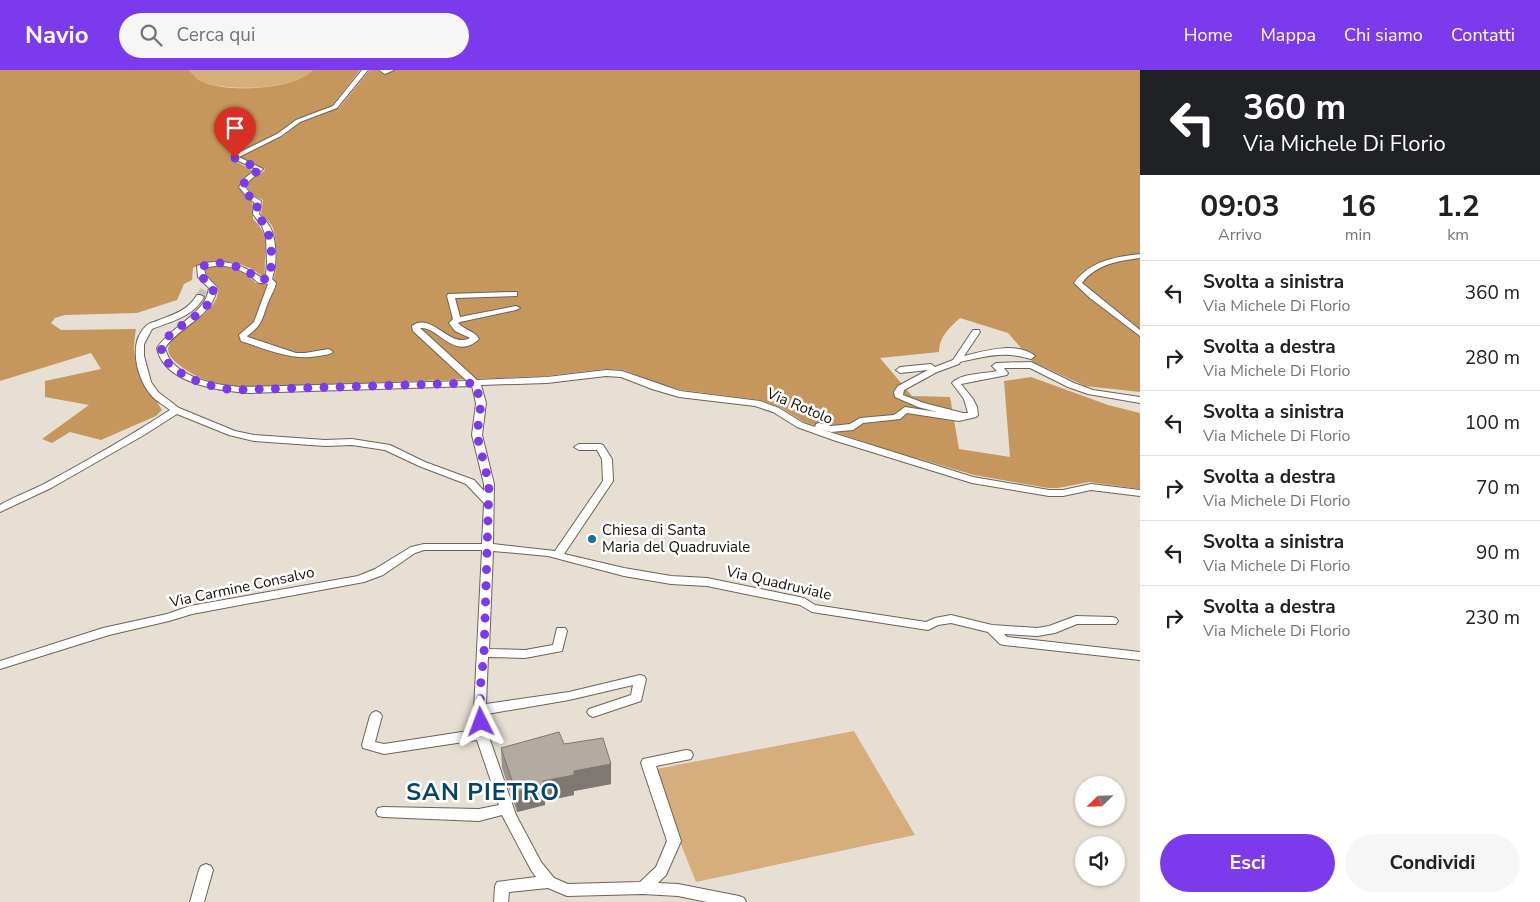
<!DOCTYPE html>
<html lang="it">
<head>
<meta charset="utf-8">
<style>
  body { margin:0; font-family:"Nunito Sans",sans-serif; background:#f6f6f6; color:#202124; height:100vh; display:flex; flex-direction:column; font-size:19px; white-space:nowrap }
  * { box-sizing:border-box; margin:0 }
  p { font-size:16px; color:#757577 }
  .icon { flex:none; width:28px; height:28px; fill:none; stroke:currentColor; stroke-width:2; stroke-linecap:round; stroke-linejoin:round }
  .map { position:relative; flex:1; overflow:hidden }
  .details { display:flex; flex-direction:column; background:#fff; width:400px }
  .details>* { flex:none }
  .banner { background:#202124; color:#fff; overflow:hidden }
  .needle { width:32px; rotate:247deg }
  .tools { position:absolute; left:1075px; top:706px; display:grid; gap:10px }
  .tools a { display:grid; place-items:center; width:50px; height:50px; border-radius:50%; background:#fff; box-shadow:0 1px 4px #0004; font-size:25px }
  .pin { position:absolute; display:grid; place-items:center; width:42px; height:42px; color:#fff; margin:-51px -21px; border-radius:50% 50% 50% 0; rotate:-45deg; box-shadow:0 0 5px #0007 }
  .pin .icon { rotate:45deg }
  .me { position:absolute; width:55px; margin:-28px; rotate:357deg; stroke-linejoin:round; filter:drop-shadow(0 0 4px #0008) }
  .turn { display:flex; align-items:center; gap:18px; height:105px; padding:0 20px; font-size:22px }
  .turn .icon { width:65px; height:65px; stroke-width:2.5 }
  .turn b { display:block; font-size:35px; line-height:42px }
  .eta { display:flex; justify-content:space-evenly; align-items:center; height:85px; text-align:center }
  .eta b { font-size:30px; font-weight:700; line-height:35px }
  .primary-button { display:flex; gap:10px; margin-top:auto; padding:10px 20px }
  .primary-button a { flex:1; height:58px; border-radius:30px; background:#7c3aed; color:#fff; font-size:20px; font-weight:700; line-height:58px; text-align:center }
  .primary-button a+a { background:#f6f6f6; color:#202124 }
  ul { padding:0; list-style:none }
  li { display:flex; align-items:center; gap:15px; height:65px; padding:0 20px; border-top:1px solid #e0e0e0 }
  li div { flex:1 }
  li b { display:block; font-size:19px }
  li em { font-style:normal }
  header { display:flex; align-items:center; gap:30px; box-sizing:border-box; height:70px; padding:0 25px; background:#7c3aed; color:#fff }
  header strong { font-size:24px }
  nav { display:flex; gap:28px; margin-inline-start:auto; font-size:18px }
  .search { width:350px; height:45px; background:#f6f6f6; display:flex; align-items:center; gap:12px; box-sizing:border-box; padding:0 18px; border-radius:28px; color:#757577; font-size:19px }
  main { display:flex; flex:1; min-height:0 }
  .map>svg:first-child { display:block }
  .green { fill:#d6ae7c }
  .forest { fill:#c5975d }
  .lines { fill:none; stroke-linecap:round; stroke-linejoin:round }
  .minor-tunnel { stroke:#c8c0b6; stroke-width:8; stroke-dasharray:8 4; stroke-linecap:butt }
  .minor-casing { stroke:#6b635a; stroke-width:2 }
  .minor { fill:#fff; fill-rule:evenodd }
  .wall { fill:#9a938a }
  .shaded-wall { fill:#7d7871 }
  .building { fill:#b3aba1; stroke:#7d7871 }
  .route { stroke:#7c3aed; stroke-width:9; stroke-dasharray:0 16.2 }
  .poi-dot { fill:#1572a0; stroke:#fff; stroke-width:2 }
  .labels { text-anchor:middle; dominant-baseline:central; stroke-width:5; stroke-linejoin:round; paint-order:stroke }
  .street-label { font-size:15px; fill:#120f0b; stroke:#fff }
  .poi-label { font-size:15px; fill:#120f0b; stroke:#fff; text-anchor:start }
  .near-district-label { font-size:24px; font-weight:bold; letter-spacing:1px; fill:#024565; stroke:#fff }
</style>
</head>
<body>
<header>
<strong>Navio</strong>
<div class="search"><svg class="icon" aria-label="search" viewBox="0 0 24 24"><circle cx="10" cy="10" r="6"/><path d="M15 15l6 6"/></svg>Cerca qui</div>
<nav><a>Home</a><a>Mappa</a><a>Chi siamo</a><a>Contatti</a></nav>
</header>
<main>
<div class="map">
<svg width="1140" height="832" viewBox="0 0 1140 832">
  <rect width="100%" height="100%" fill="#e8dfd4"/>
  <path class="green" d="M 188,0 L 313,0 C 294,20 228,22 203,12 C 196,10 194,4 188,0 Z
    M 854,661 L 915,765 L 696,812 L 651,700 Z"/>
  <path class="forest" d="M 0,0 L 188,0 C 194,4 196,10 203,12 C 228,23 294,20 313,0 L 360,0 L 330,38 L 297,49 L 276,65 L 230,88 L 253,101 L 241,110 L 239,118 L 252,132 L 253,149 C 273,168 263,183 265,207 C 260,206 257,202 252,199 C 233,190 211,188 193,198 L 192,210 L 184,214 L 177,230 L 137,243 L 65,245 L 55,248 L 51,253 L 61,260 L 136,259 C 129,299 143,308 162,340 L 156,346 L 101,370 L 70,362 L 52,373 L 42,369 L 89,335 L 45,327 L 45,311 L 101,299 L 91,283 L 0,311 Z
    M 370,0 L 378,0 L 383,4 L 395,0 L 1140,0 L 1140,322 L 1085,316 L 1033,292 L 1008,263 L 960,248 C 949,258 939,267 939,282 L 880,288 L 912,326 L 950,327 L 959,379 L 1010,387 L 1004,311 L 1031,307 L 1108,335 L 1140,343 L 1140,419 L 1089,412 L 1058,418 L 1048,418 L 974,405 L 892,381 L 804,352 L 780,337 L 760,330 L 682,320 L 658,314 L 624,300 L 605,299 L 546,306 L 474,309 L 252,317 C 224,316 199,312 178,294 C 172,289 168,285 168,278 C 177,255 222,244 218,216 L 207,206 L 205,199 L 212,196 L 226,197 L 243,202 L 256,213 L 272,211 C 279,205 277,165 272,156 C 269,151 264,149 261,144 L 263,130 L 254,126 L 246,117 L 250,110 L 264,101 L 265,99 L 239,87 L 283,66 L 302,51 L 339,38 Z"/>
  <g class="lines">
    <path class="minor-tunnel" d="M 200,227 L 204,220"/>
    <defs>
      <path id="minor" d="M 362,0 L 368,0 L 337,38 L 300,52 L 281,66 L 239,87 L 263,99 L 249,111 L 245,117 L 252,126 L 261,131 L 259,144 C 263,148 267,152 270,157 C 277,170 277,195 272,209 L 276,213 C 275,219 272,223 270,228 C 262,245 265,254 247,266 L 248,267 L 296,283 L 305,283 L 329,279 L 333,282 C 329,285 324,285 318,286 C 292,291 266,279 241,271 L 239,265 L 254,252 L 268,214 C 266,213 263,213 260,213 C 256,212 254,208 250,206 C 238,197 218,192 204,199 L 206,206 L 217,217 C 214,247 180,255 165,278 C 171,307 215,315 240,317 L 467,311 L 413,261 L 412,256 C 432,241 449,279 470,268 L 455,261 L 449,253 L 453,249 L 447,226 L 448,224 L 514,222 L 517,222 L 517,226 L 455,228 L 460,247 L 516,236 L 520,238 L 516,240 L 460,252 L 458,253 C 464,260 475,261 479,269 C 454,292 439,256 420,258 L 477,310 L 547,307 L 606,300 L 622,301 L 680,321 L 760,331 L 779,338 L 803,353 L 815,357 L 816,354 L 819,353 L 831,356 L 850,354 L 860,348 L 894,345 L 905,337 L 937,342 L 918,337 L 895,327 L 894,322 L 898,316 L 928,300 L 900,303 L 896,300 L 900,297 L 931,294 L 935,297 L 953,290 L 973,260 L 979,260 L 980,262 L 964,286 C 985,281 1017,271 1035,286 L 1031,289 C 1003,281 988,286 960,292 L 959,294 L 937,302 L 904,320 L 903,325 L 924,333 L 963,343 L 968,343 L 964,329 L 952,313 C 961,303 984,304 997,301 L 992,296 L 996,293 L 1031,292 L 1074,313 L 1093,320 L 1140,327 L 1140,333 L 1088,324 L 1068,317 L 1030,298 L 1004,298 L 1008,303 L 1007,305 L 961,314 L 973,329 L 977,337 L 978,345 L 976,347 L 959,351 L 907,343 L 900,349 L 863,353 L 853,360 L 831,362 L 820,359 L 973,407 L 1049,420 L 1063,420 L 1091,414 L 1140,420 L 1140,426 L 1091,420 L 1063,426 L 1049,426 L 972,413 L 833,370 L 797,357 L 773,342 L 755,336 L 679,327 L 652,319 L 621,307 L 606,306 L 547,313 L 481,315 L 486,333 L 482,365 L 494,414 L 493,474 L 555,481 L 603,411 L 602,389 L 597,380 L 579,380 L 574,377 L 579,374 L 600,374 L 603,375 L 612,389 L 613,411 L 564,484 L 624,498 L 671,506 L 707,508 L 804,528 L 815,535 L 926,552 L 935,548 L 951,545 L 992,555 L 1037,558 L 1049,556 L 1076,546 L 1112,547 L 1116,548 L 1118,551 L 1116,554 L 1077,554 L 1055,563 L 1037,566 L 1004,564 L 1007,567 L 1140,582 L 1140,590 L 1004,575 L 1000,574 L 988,562 L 951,553 L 938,555 L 928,560 L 812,542 L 800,535 L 707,516 L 671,514 L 624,506 L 548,486 L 493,481 L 489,579 L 525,580 L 553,575 L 557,558 L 565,558 L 567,561 L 562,581 L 525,588 L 488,587 L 486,634 L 569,622 L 640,605 L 644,606 L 646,609 L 641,631 L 593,647 L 589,645 L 587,642 L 589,639 L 631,625 L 633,615 L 569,630 L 487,644 L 488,664 L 516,745 L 541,792 L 554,808 L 568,814 L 640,812 L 656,797 L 667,771 L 641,693 L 643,689 L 648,688 L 686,680 L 691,681 L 693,685 L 691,689 L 656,696 L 681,771 L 666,805 L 658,813 L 678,814 L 739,826 L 744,828 L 746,832 L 707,832 L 678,826 L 643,824 L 567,826 L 548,818 L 509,822 L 508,832 L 494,832 L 495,816 L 497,812 L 536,807 L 531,800 L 502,745 L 479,751 L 383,747 L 378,746 L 376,742 L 378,738 L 383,737 L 479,739 L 499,735 L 477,670 L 384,684 L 363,678 L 362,675 L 370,646 L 372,643 L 376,641 L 380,643 L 382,646 L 375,672 L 384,674 L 475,660 L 474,640 L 482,480 L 424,480 L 415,483 L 383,505 L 364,512 L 192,544 L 169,551 L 109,565 L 0,599 L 0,591 L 103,558 L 167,544 L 190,536 L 358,506 L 375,499 L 411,477 L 424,474 L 482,474 L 484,433 L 466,414 L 419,396 L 385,380 L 352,375 L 325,376 L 254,371 L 229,365 L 177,344 L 144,365 L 51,418 L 0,442 L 0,435 C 15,426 31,421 46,413 C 88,390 130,366 170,340 C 164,335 156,331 151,325 C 137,309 128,274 145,257 C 148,253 155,252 159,250 C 175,244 188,240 197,225 L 200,225 L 204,227 C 193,247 172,251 152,259 L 144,274 L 144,286 L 151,312 L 158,322 L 179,338 L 235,361 L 254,365 L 325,370 L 352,369 L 390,375 L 425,392 L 474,410 L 484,421 L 484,414 L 472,365 L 476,333 L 472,316 L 250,323 C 221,321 164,314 157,278 C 172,255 206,244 209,218 L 198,207 L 197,196 C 221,186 244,195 263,209 L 266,206 L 267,192 L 266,167 L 262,156 L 253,144 L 254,132 L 248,128 L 239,117 L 244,109 L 256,99 L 232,88 L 232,86 L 277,64 L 296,50 L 333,36 Z
        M 379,0 L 394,0 L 385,4 Z
        M 1140,184 L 1140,188 C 1118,191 1096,194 1082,213 L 1140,260 L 1140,266 L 1090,228 L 1074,213 C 1090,191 1114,187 1140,184 Z
        M 206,794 L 211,796 L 213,800 L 204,832 L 190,832 L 199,800 L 201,796 Z"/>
    </defs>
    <use href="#minor" class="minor-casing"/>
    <use href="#minor" class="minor"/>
  </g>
  <path class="wall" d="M 564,674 L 611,694 L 611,714 L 574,721 L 574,725 L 545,731 L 545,735 L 517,742 L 502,698 L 501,678 Z"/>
  <path class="shaded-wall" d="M 611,694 L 611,714 L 574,721 L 574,725 L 545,731 L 545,735 L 517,742 L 516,722 L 543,711 L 574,701 Z"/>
  <path class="building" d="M 559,662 L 564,674 L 603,668 L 611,694 L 574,701 L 574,705 L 543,711 L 544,714 L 516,722 L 501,678 Z"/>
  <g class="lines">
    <path class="route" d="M 235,88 L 260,99 L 246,110 L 242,117 L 250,127 L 258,131 L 256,144 L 266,156 L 268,161 L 272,186 L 270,208 L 260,210 C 245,198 218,186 200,198 L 202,207 L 213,217 C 216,249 155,257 162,286 C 179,308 206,316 233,320 L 475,313 L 481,333 L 477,365 L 489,414 L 484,584 L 480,620 L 481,652"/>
  </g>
  <circle class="poi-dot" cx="592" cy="469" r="5"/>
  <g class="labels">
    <g class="street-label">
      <text transform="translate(800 336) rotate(23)">Via Rotolo</text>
      <text transform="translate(779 513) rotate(13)">Via Quadruviale</text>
      <text transform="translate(242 517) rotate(-12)">Via Carmine Consalvo</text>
    </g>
    <g class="poi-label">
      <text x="602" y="460">Chiesa di Santa<tspan x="602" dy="17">Maria del Quadruviale</tspan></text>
    </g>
    <g class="near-district-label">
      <text x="483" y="722">SAN PIETRO</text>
    </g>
  </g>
</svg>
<div class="tools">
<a><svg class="needle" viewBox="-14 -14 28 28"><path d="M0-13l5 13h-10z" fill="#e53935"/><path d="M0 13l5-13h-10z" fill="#757577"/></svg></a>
<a><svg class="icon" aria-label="sound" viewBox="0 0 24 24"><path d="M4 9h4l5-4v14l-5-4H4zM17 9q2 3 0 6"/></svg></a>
</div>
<div class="pin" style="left:235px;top:88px;background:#d93025"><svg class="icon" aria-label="arrive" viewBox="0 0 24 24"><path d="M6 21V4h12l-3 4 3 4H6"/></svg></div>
<svg class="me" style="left:481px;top:652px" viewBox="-20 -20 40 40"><path d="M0-17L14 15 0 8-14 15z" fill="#7c3aed" stroke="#fff" stroke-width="4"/></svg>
</div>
<section class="details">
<div class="banner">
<div class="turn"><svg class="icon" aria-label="left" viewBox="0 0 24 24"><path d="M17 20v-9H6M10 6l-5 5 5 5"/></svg><div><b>360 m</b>Via Michele Di Florio</div></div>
</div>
<div class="eta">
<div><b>09:03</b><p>Arrivo</p></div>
<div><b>16</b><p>min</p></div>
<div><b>1.2</b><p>km</p></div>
</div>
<ul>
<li><svg class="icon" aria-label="left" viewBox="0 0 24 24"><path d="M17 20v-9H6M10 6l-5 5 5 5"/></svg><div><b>Svolta a sinistra</b><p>Via Michele Di Florio</p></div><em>360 m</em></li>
<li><svg class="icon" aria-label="right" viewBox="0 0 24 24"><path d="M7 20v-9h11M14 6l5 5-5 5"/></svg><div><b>Svolta a destra</b><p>Via Michele Di Florio</p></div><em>280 m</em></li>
<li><svg class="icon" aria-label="left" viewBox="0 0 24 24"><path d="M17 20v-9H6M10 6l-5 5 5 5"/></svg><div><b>Svolta a sinistra</b><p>Via Michele Di Florio</p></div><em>100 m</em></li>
<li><svg class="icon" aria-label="right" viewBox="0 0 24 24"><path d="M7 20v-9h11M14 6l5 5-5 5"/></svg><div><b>Svolta a destra</b><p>Via Michele Di Florio</p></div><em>70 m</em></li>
<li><svg class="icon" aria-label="left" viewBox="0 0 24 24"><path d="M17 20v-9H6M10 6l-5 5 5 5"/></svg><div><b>Svolta a sinistra</b><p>Via Michele Di Florio</p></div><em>90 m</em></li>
<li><svg class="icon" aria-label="right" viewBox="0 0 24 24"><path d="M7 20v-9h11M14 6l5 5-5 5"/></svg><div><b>Svolta a destra</b><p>Via Michele Di Florio</p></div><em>230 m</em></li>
</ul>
<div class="primary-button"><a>Esci</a><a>Condividi</a></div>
</section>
</main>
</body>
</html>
